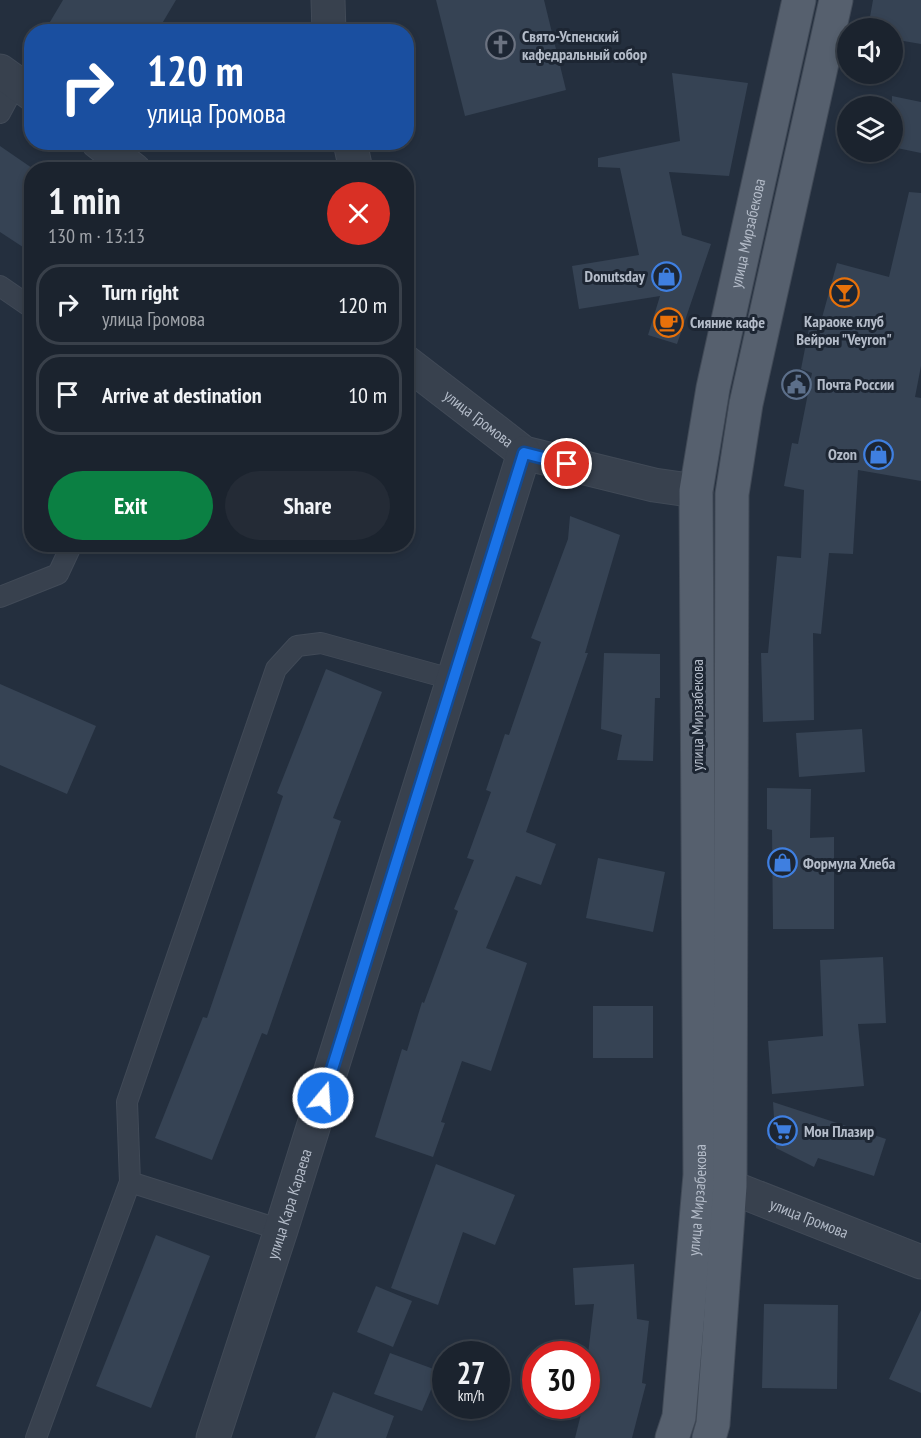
<!DOCTYPE html>
<html lang="en">
<head>
<meta charset="utf-8">
<style>
  body { margin:0; font-family:"PT Sans Narrow",sans-serif; background:#242b36; color:#f1f3f6; height:100vh; display:flex; flex-direction:column; font-size:22px; white-space:nowrap }
  * { box-sizing:border-box; margin:0 }
  p { font-size:20px; color:#a0a4aa }
  .icon { flex:none; width:33px; height:33px; fill:none; stroke:currentColor; stroke-width:2; stroke-linecap:round; stroke-linejoin:round }
  .map { position:relative; flex:1; overflow:hidden }
  .drawer { position:absolute; left:24px; top:162px; width:390px; height:390px; display:flex; flex-direction:column; background:#1b232e; border-radius:24px; box-shadow:0 3px 9px #0003,0 0 0 2px #39404a }
  .drawer>* { flex:none }
  .guide { position:absolute; left:24px; top:24px; width:390px; height:126px; border-radius:24px; box-shadow:0 3px 9px #0003,0 0 0 2px #39404a; background:#1a4fa0; color:#fff; overflow:hidden }
  .fabs { position:absolute; left:837px; top:18px; display:grid; gap:12px }
  .fabs a { display:grid; place-items:center; width:66px; height:66px; border-radius:50%; background:#1b232e; box-shadow:0 3px 9px #0003,0 0 0 2px #39404a; font-size:30px }
  .speed { position:absolute; left:432px; top:1341px; display:flex; gap:12px; font-size:30px; font-weight:700; text-align:center }
  .speed>* { display:grid; place-content:center; width:78px; height:78px; border-radius:50%; background:#1b232e; box-shadow:0 3px 9px #0003,0 0 0 2px #39404a; line-height:1 }
  .speed small { font-size:15px; font-weight:400 }
  .speed .limit { border:9px solid #d22; background:#fff; color:#111 }
  .pin { position:absolute; display:grid; place-items:center; width:51px; height:51px; color:#fff; margin:-26px; border:3px solid #fff; border-radius:50%; box-shadow:0 2px 6px #0007 }
  .me { position:absolute; width:66px; margin:-33px; rotate:18deg; stroke-linejoin:round; filter:drop-shadow(0 0 4px #0008) }
  .turn { display:flex; align-items:center; gap:21px; height:126px; padding:0 24px; font-size:27px }
  .turn .icon { width:78px; height:78px; stroke-width:2.5 }
  .turn b { display:block; font-size:42px; line-height:51px }
  .round { display:grid; place-items:center; flex:none; width:63px; height:63px; border-radius:32px; background:#242b36 }
  .summary { display:flex; align-items:center; justify-content:space-between; height:102px; padding:0 24px }
  h1 { font-size:36px; font-weight:700; line-height:45px }
  .button { display:flex; gap:12px; margin-top:auto; padding:12px 24px }
  .button a { flex:1; height:69px; border-radius:36px; background:#0b8043; color:#fff; font-size:24px; font-weight:700; line-height:69px; text-align:center }
  .button a+a { background:#242b36; color:#f1f3f6 }
  ul { padding:0; list-style:none }
  li { display:flex; align-items:center; gap:18px; height:81px; margin:0 12px 9px; padding:0 12px; border:3px solid #39404a; border-radius:24px }
  li div { flex:1 }
  li b { display:block; font-size:22px }
  li em { font-style:normal }
  .map>svg:first-child { display:block }
  .building { fill:#364354 }
  .lines { fill:none; stroke-linecap:round; stroke-linejoin:round }
  .lane-casing { stroke:#414a57; stroke-width:22 }
  .street-casing { stroke:#414a57; stroke-width:35 }
  .primary-casing { stroke:#414a57; stroke-width:35 }
  .lane { stroke:#38414e; stroke-width:20 }
  .street { stroke:#38414e; stroke-width:33 }
  .primary { stroke:#56606e; stroke-width:33 }
  .route-casing { stroke:#114b97; stroke-width:15 }
  .route { stroke:#1a73e8; stroke-width:10 }
  .labels { text-anchor:middle; dominant-baseline:central; stroke-width:6; stroke-linejoin:round; paint-order:stroke }
  .poi-label { font-size:16px; font-weight:bold; fill:#b4bcc9; stroke:#1d2633; text-anchor:start }
  .street-label { font-size:16px; fill:#b4bcc9; stroke:#1d2633 }
</style>
</head>
<body>
<div class="map">
<svg width="921" height="1438" viewBox="0 0 921 1438">
  <rect width="100%" height="100%" fill="#242f3e"/>
  <path class="building" d="M 63,0 L 176,0 L 157,32 L 44,32 Z
    M 436,0 L 544,0 L 566,90 L 465,116 Z
    M 873,0 L 921,0 L 921,44 L 892,39 L 892,28 L 868,28 Z
    M 672,73 L 748,83 L 729,176 L 669,172 L 682,235 L 711,244 L 677,344 L 648,335 L 660,296 L 579,309 L 572,266 L 639,255 L 620,168 L 598,167 L 598,158 L 680,141 Z
    M 892,96 L 921,102 L 921,153 L 892,147 Z
    M 0,146 L 32,168 L 32,253 L 0,232 Z
    M 909,192 L 921,193 L 921,366 L 915,397 L 921,398 L 921,481 L 858,470 L 853,554 L 829,553 L 821,634 L 813,633 L 814,720 L 763,722 L 761,653 L 768,653 L 777,556 L 801,558 L 804,490 L 784,486 L 792,443 L 798,444 L 812,373 L 801,369 L 810,323 L 820,325 L 837,263 L 889,277 Z
    M 570,516 L 620,535 L 585,653 L 588,653 L 526,832 L 556,844 L 541,885 L 516,876 L 486,948 L 527,963 L 491,1071 L 462,1061 L 441,1122 L 445,1123 L 433,1157 L 375,1137 L 402,1049 L 407,1051 L 422,1002 L 424,1003 L 458,911 L 454,909 L 474,860 L 467,858 L 491,792 L 486,790 L 505,734 L 509,735 L 541,642 L 531,638 L 568,539 Z
    M 604,653 L 660,654 L 660,698 L 655,698 L 653,761 L 617,760 L 622,735 L 601,729 Z
    M 326,669 L 382,692 L 333,818 L 341,821 L 267,1035 L 262,1033 L 212,1160 L 155,1138 L 203,1017 L 207,1018 L 283,796 L 277,793 Z
    M 0,684 L 96,726 L 67,794 L 0,765 Z
    M 862,729 L 865,772 L 799,777 L 796,733 Z
    M 767,788 L 811,789 L 810,838 L 834,837 L 834,929 L 773,929 L 772,830 L 767,829 Z
    M 598,858 L 665,872 L 653,932 L 586,918 Z
    M 883,957 L 886,1023 L 858,1024 L 864,1086 L 772,1094 L 768,1041 L 823,1036 L 820,960 Z
    M 593,1006 L 653,1006 L 653,1058 L 593,1058 Z
    M 773,1102 L 886,1139 L 874,1176 L 818,1158 L 814,1167 L 776,1148 Z
    M 436,1164 L 515,1195 L 495,1245 L 463,1232 L 438,1305 L 391,1288 Z
    M 156,1235 L 210,1256 L 151,1408 L 96,1386 Z
    M 634,1264 L 637,1319 L 649,1321 L 642,1383 L 646,1384 L 632,1438 L 575,1438 L 583,1406 L 586,1406 L 586,1371 L 594,1304 L 575,1305 L 573,1268 Z
    M 376,1286 L 412,1301 L 393,1347 L 357,1332 Z
    M 764,1304 L 838,1305 L 837,1389 L 762,1388 Z
    M 921,1310 L 921,1393 L 889,1379 Z
    M 390,1353 L 439,1371 L 422,1411 L 374,1394 Z
    M 333,1392 L 394,1416 L 386,1438 L 315,1438 Z"/>
  <g class="lines">
    <defs>
      <path id="lane" d="M 0,113 L 16,83
        M 0,286 L 32,308
        M 0,597 L 58,574 L 72,544
        M 281,1230 L 130,1182 L 127,1102 L 276,669 L 297,646 L 321,643 L 455,680
        M 36,1438 L 130,1182"/>
      <g id="street">
        <path d="M 328,0 L 329,32"/>
        <path d="M 0,71 L 32,94"/>
        <path d="M 98,142 L 134,170"/>
        <path d="M 350,142 L 356,170"/>
        <path id="s1" d="M 406,362 L 524,453 L 654,485 L 696,491"/>
        <path id="s2" d="M 705,1177 L 921,1262"/>
        <path id="s3" d="M 213,1438 L 281,1230 L 524,453"/>
      </g>
      <g id="primary">
        <path id="s4" d="M 672,1438 L 679,1417 L 700,1175 L 696,491 L 713,388 L 799,0"/>
        <path d="M 709,1438 L 713,1424 L 730,1186 L 732,494 L 746,404 L 836,0"/>
      </g>
    </defs>
    <use href="#lane" class="lane-casing"/>
    <use href="#street" class="street-casing"/>
    <use href="#primary" class="primary-casing"/>
    <use href="#lane" class="lane"/>
    <use href="#street" class="street"/>
    <use href="#primary" class="primary"/>
  </g>
  <g class="lines">
    <defs>
      <path id="route" d="M 323,1098 L 524,453 L 567,464"/>
    </defs>
    <use href="#route" class="route-casing"/>
    <use href="#route" class="route"/>
  </g>
  <defs>
    <symbol id="church-ring" viewBox="-11 -11 22 22"><circle r="9.5" fill="#1d2633" stroke="#6b7280" stroke-width="1.5"/><path d="M-1.2-6h2.4v3.5h3.3v2.4h-3.3V6h-2.4V-.1h-3.3v-2.4h3.3Z" fill="#6b7280"/></symbol>
    <symbol id="shop-ring" viewBox="-11 -11 22 22"><circle r="9.5" fill="#1d2633" stroke="#3f7fe0" stroke-width="1.5"/><path d="M-5-2.5h2.3a2.7 3.5 0 0 1 5.4 0H5L5.5 6h-11ZM-1.5-2.5h3a1.5 2.3 0 0 0-3 0Z" fill="#3f7fe0"/></symbol>
    <symbol id="bar-ring" viewBox="-11 -11 22 22"><circle r="9.5" fill="#1d2633" stroke="#e8710a" stroke-width="1.5"/><path d="M-6-5H6L.8 .8V4.5H3.5V6h-7V4.5H-.8V.8Z" fill="#e8710a"/></symbol>
    <symbol id="cafe-ring" viewBox="-11 -11 22 22"><circle r="9.5" fill="#1d2633" stroke="#e8710a" stroke-width="1.5"/><path d="M-5.5-4.5H6V0H3Q3 3.5 0 3.5H-2.5Q-5.5 3.5-5.5 0ZM3-3.2v2h1.7v-2ZM-6 4.5H4V6H-6Z" fill="#e8710a"/></symbol>
    <symbol id="civic-ring" viewBox="-11 -11 22 22"><circle r="9.5" fill="#1d2633" stroke="#5c6f8a" stroke-width="1.5"/><path d="M-.6-6.5H3V-4.5H.6V-3L4-1V1h2V6H-6V1h2V-1L-.6-3ZM-1.2 2.5V6h2.4V2.5Z" fill="#5c6f8a"/></symbol>
    <symbol id="supermarket-ring" viewBox="-11 -11 22 22"><circle r="9.5" fill="#1d2633" stroke="#3f7fe0" stroke-width="1.5"/><path d="M-6-5.5h2.5l.6 2H6L4.5 2H-2.5L-4.4-4H-6ZM-1.5 3.2a1.3 1.3 0 1 0 .1 0ZM3 3.2a1.3 1.3 0 1 0 .1 0Z" fill="#3f7fe0"/></symbol>
  </defs>
  <g fill-rule="evenodd">
    <use href="#church-ring" x="484" y="28" width="33" height="33"/>
    <use href="#shop-ring" x="650" y="260" width="33" height="33"/>
    <use href="#bar-ring" x="828" y="276" width="33" height="33"/>
    <use href="#cafe-ring" x="652" y="306" width="33" height="33"/>
    <use href="#civic-ring" x="780" y="368" width="33" height="33"/>
    <use href="#shop-ring" x="862" y="438" width="33" height="33"/>
    <use href="#shop-ring" x="766" y="846" width="33" height="33"/>
    <use href="#supermarket-ring" x="766" y="1114" width="33" height="33"/>
  </g>
  <g class="labels">
    <g class="poi-label">
      <text x="522" y="36">Свято-Успенский<tspan x="522" dy="18">кафедральный собор</tspan></text>
      <text x="645" y="276" text-anchor="end">Donutsday</text>
      <text x="844" y="321" text-anchor="middle">Караоке клуб<tspan x="844" dy="18">Вейрон "Veyron"</tspan></text>
      <text x="690" y="322">Сияние кафе</text>
      <text x="817" y="384">Почта России</text>
      <text x="857" y="454" text-anchor="end">Ozon</text>
      <text x="803" y="863">Формула Хлеба</text>
      <text x="804" y="1131">Мон Плазир</text>
    </g>
    <g class="street-label">
      <text stroke="none"><textPath href="#s4" startOffset="1212">улица Мирзабекова</textPath></text>
      <text stroke="none"><textPath href="#s1" startOffset="92">улица Громова</textPath></text>
      <text transform="translate(697 715) rotate(-90)">улица Мирзабекова</text>
      <text stroke="none"><textPath href="#s4" startOffset="240">улица Мирзабекова</textPath></text>
      <text stroke="none"><textPath href="#s3" startOffset="246">улица Кара Караева</textPath></text>
      <text stroke="none"><textPath href="#s2" startOffset="112">улица Громова</textPath></text>
    </g>
  </g>
</svg>
<div class="fabs">
<a><svg class="icon" aria-label="sound" viewBox="0 0 24 24"><path d="M4 9h4l5-4v14l-5-4H4zM17 9q2 3 0 6"/></svg></a>
<a><svg class="icon" aria-label="layers" viewBox="0 0 24 24"><path d="M12 4l9 5-9 5-9-5zM3 14l9 5 9-5"/></svg></a>
</div>
<div class="speed"><div>27<small>km/h</small></div><div class="limit">30</div></div>
<div class="pin" style="left:567px;top:464px;background:#d93025"><svg class="icon" aria-label="arrive" viewBox="0 0 24 24"><path d="M6 21V4h12l-3 4 3 4H6"/></svg></div>
<svg class="me" style="left:323px;top:1098px" viewBox="-20 -20 40 40"><circle r="17" fill="#1a73e8" stroke="#fff" stroke-width="3"/><path d="M0-11L8 9 0 5-8 9z" fill="#fff"/></svg>
<div class="guide">
<div class="turn"><svg class="icon" aria-label="right" viewBox="0 0 24 24"><path d="M7 20v-9h11M14 6l5 5-5 5"/></svg><div><b>120 m</b>улица Громова</div></div>
</div>
<section class="drawer">
<div class="summary"><div><h1>1 min</h1><p>130 m · 13:13</p></div><a class="round" style="background:#d93025;color:#fff"><svg class="icon" aria-label="close" viewBox="0 0 24 24"><path d="M6 6l12 12M18 6L6 18"/></svg></a></div>
<ul>
<li><svg class="icon" aria-label="right" viewBox="0 0 24 24"><path d="M7 20v-9h11M14 6l5 5-5 5"/></svg><div><b>Turn right</b><p>улица Громова</p></div><em>120 m</em></li>
<li><svg class="icon" aria-label="arrive" viewBox="0 0 24 24"><path d="M6 21V4h12l-3 4 3 4H6"/></svg><div><b>Arrive at destination</b></div><em>10 m</em></li>
</ul>
<div class="button"><a>Exit</a><a>Share</a></div>
</section>
</div>
</body>
</html>
